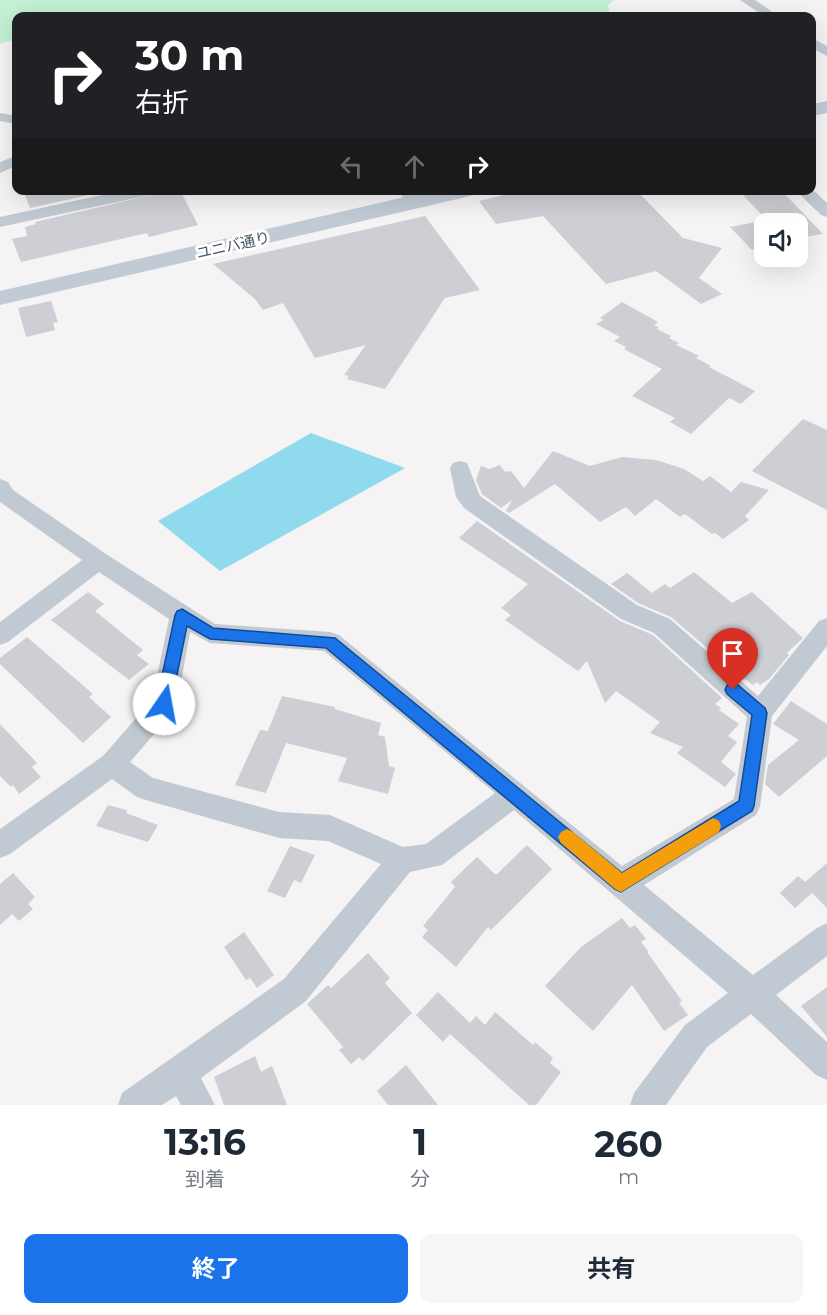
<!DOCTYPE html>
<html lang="ja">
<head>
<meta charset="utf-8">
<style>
  body { margin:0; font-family:Montserrat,"Noto Sans JP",sans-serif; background:#f6f6f7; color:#1f2937; height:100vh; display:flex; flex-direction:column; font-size:22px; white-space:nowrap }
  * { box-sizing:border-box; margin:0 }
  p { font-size:20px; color:#747a83 }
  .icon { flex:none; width:33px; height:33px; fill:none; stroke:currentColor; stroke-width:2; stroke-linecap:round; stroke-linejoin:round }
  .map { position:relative; height:1105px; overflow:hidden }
  .panel { display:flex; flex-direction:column; background:#fff; flex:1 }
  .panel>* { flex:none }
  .hud { position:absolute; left:12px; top:12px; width:804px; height:183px; border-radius:12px; box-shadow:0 6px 24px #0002; background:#202124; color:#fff; overflow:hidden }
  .tools { position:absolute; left:754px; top:213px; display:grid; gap:12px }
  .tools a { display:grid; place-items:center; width:54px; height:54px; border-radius:12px; background:#fff; box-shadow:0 6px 24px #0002; font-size:30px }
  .pin { position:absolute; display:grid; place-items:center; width:51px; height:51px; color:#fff; margin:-62px -26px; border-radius:50% 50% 50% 0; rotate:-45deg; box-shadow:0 0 6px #0007 }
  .pin .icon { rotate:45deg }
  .me { position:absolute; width:66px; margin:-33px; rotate:12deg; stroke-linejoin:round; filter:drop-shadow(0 0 4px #0008) }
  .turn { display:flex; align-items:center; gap:21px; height:126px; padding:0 24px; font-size:27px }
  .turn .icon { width:78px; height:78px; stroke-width:2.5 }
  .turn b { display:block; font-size:42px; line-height:51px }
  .lanes { display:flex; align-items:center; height:57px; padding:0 24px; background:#0003; justify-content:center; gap:30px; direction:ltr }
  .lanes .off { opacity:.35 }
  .eta { display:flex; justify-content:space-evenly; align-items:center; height:102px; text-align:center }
  .eta b { font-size:36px; font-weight:700; line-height:42px }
  .primary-button { display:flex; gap:12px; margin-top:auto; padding:12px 24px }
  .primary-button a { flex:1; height:69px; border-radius:12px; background:#1a73e8; color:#fff; font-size:24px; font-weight:700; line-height:69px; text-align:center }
  .primary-button a+a { background:#f6f6f7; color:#1f2937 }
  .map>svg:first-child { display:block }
  .green { fill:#c3f1d5 }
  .water { fill:#90daee }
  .building { fill:#cdcfd5 }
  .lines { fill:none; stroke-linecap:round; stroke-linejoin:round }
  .street { fill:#c1cad2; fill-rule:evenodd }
  .secondary { fill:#c1cbd6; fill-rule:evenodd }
  .route { fill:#1a73e8; stroke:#114b97; stroke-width:1.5 }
  .slow { fill:#f59e0b }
  .labels { text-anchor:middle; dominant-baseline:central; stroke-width:6; stroke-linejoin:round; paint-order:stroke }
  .far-street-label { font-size:15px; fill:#4a5661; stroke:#fff }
</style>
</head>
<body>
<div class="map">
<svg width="827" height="1105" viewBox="0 0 827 1105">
  <rect width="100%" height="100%" fill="#f5f3f3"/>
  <path class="green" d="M 0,0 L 614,0 L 608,5 L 610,16 L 265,16 L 228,14 L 207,16 L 16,16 L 16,39 L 0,44 Z"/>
  <path class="water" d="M 311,433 L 405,468 L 220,571 L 158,521 Z"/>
  <path class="building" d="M 23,190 L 112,190 L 30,208 Z
    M 173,190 L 180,190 L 198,225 L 149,237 L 147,233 L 21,262 L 12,239 L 27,236 L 25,227 L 36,224 L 35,222 Z
    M 524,190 L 636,190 L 683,238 L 722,248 L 699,278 L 722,294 L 701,304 L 656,271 L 606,284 L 543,216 L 496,224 L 479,201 Z
    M 738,190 L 781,190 L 823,234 L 798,238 L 798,224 L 765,224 L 765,245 L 752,250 L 730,227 L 767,220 Z
    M 425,216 L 480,290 L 445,298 L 385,389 L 347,379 L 349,376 L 344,375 L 366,345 L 315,358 L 283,303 L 263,310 L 255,299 L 213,264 Z
    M 51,301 L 58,322 L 53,323 L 55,330 L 26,337 L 18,308 Z
    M 622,302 L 658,322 L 654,325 L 659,327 L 657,329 L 671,336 L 669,338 L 679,343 L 676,345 L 699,356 L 696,358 L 711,366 L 709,367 L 755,391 L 741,404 L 729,398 L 691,434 L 670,422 L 675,418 L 632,396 L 662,369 L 624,349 L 626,347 L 614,341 L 620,337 L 596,324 L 603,320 L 600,318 Z
    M 803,419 L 827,430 L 827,510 L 752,471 Z
    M 553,451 L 590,466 L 622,457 L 656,460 L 684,469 L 703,481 L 710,476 L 731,492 L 741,482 L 769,490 L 745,516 L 749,520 L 723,539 L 715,533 L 712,534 L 685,514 L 680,517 L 656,499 L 635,516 L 626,507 L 600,522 L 555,484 L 509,513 L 506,511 L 512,500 L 501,508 L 482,494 L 476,480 L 481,466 L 489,469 L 500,465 L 505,472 L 511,471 L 524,488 Z
    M 477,521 L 620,621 L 653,635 L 722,698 L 715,704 L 721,708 L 719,710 L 739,724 L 728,736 L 737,742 L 721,762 L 736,774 L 725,787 L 677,753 L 683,747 L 650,733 L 660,722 L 616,691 L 605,703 L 587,661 L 578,671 L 505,620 L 511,615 L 501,608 L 528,584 L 459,538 Z
    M 694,572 L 732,603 L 752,592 L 803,638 L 787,653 L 789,655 L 769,679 L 760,685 L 757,682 L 753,685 L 745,679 L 744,680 L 671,617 L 638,603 L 611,584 L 627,573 L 652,593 L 665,584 L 670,588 Z
    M 88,592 L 104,604 L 95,611 L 143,650 L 137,655 L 149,664 L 129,680 L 51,620 Z
    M 27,637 L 93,694 L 89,697 L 111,717 L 83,743 L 0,664 L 0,658 Z
    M 282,696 L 335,707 L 335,709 L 381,723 L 378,735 L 385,737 L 389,766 L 395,768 L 388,794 L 338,781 L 347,758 L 286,743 L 266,793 L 235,785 L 260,730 L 268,731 Z
    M 791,701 L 827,724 L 827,756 L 779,797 L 765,784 L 768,765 L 799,740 L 773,724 Z
    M 0,724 L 37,763 L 32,767 L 41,777 L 19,794 L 13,785 L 11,787 L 0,776 Z
    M 108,805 L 127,810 L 126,813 L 158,825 L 148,842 L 96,826 Z
    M 527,845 L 552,869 L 491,930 L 488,927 L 456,967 L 422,937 L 428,930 L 423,926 L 455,887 L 451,882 L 477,857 L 496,875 Z
    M 290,846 L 315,855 L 301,883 L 294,880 L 285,898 L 267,891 Z
    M 827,863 L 827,908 L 812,893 L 795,908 L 780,893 L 798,876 L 805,882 Z
    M 13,873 L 35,897 L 28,904 L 33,909 L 19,921 L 12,914 L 0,925 L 0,884 Z
    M 622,918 L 630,928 L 635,925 L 646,939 L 641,942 L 648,951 L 647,952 L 682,1001 L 679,1003 L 688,1015 L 664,1031 L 632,985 L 593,1031 L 545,986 L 581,947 Z
    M 244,932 L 274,975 L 257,988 L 250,978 L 246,980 L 224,947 Z
    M 368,953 L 390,978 L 385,983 L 412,1013 L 363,1061 L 359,1057 L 351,1064 L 339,1050 L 343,1047 L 307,1004 L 328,985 L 331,988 Z
    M 827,987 L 827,1037 L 801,1006 Z
    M 438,992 L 470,1023 L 476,1016 L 485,1025 L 495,1012 L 533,1045 L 535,1042 L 553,1058 L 550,1063 L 561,1072 L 536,1105 L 529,1105 L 450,1034 L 443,1042 L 416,1015 Z
    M 255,1056 L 261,1072 L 272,1066 L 287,1105 L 224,1105 L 214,1077 Z
    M 406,1065 L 438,1105 L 388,1105 L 377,1091 Z"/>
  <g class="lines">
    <path class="street" d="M 740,0 L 755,0 L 778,16 L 764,16 Z
      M 812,38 L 827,46 L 827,56 L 812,48 Z
      M 0,113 L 16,116 L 16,124 L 0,121 Z
      M 16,156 L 16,166 L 0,173 L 0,162 Z
      M 812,189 L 827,203 L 827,217 L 821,215 L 795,190 Z
      M 125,190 L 158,190 L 150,195 L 0,227 L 0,217 Z
      M 397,190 L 414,190 L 423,202 L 421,205 L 409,205 Z
      M 460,461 L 467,463 L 480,496 L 637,605 L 670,619 L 758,696 L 819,621 L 827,618 L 827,646 L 772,716 L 760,806 L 756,815 L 644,885 L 753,975 L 817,928 L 827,923 L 827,956 L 776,995 L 827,1042 L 827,1080 L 816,1075 L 751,1014 L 707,1047 L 666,1105 L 630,1105 L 634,1093 L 685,1025 L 728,993 L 514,810 L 442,865 L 410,872 L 306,1001 L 201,1078 L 215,1105 L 181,1105 L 176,1096 L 162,1105 L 118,1105 L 122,1093 L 284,979 L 381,864 L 328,841 L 279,838 L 146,800 L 137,797 L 112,779 L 10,854 L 0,858 L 0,829 L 103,756 L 152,700 L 169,619 L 99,572 L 8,642 L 0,645 L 0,622 L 82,560 L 0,502 L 0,479 L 8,482 L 13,490 L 106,554 L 215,624 L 330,632 L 339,635 L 622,866 L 734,799 L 747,717 L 654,633 L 621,619 L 464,508 L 456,497 L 450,468 L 453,463 ZM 190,632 L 210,643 L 324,651 L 495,793 L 426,844 L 403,847 L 330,815 L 279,812 L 153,778 L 130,762 L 173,712 L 177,704 Z"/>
    <path class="secondary" d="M 827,101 L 827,113 L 812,116 L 812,104 Z
      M 435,190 L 477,190 L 474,195 L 466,197 L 0,305 L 0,291 Z"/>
  </g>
  <path class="route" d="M 182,609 L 213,628 L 335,638 L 622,873 L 739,801 L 752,715 L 727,694 L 725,690 L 727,685 L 733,683 L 738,685 L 765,708 L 767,713 L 754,806 L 752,811 L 621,892 L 615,889 L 326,648 L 210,639 L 187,626 L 171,704 L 169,708 L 164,710 L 158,708 L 156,704 L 175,615 L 177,611 Z"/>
  <path class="slow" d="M 713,818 L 719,821 L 721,826 L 719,832 L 621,892 L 615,889 L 561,843 L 558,837 L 561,832 L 567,829 L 573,832 L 622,873 Z"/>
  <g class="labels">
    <g class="far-street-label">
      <text transform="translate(233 245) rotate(-13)">ユニバ通り</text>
    </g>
  </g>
</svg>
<div class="tools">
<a><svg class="icon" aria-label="sound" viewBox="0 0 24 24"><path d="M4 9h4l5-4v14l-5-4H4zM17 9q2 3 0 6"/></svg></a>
</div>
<div class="pin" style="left:733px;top:690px;background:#d93025"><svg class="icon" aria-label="arrive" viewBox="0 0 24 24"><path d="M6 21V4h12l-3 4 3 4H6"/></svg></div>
<svg class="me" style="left:164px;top:704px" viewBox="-20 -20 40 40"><circle r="19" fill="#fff"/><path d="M0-13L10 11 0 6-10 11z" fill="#1a73e8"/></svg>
<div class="hud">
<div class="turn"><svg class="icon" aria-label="right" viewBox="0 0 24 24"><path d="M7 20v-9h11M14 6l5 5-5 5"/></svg><div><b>30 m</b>右折</div></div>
<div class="lanes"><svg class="icon off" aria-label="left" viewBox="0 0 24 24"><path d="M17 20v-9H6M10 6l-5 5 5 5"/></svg><svg class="icon off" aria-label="ahead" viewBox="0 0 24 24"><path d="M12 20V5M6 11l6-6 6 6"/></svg><svg class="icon" aria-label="right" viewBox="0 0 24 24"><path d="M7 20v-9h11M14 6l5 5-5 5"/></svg></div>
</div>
</div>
<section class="panel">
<div class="eta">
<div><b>13:16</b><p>到着</p></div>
<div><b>1</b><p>分</p></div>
<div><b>260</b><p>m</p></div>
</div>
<div class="primary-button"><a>終了</a><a>共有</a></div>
</section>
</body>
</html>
